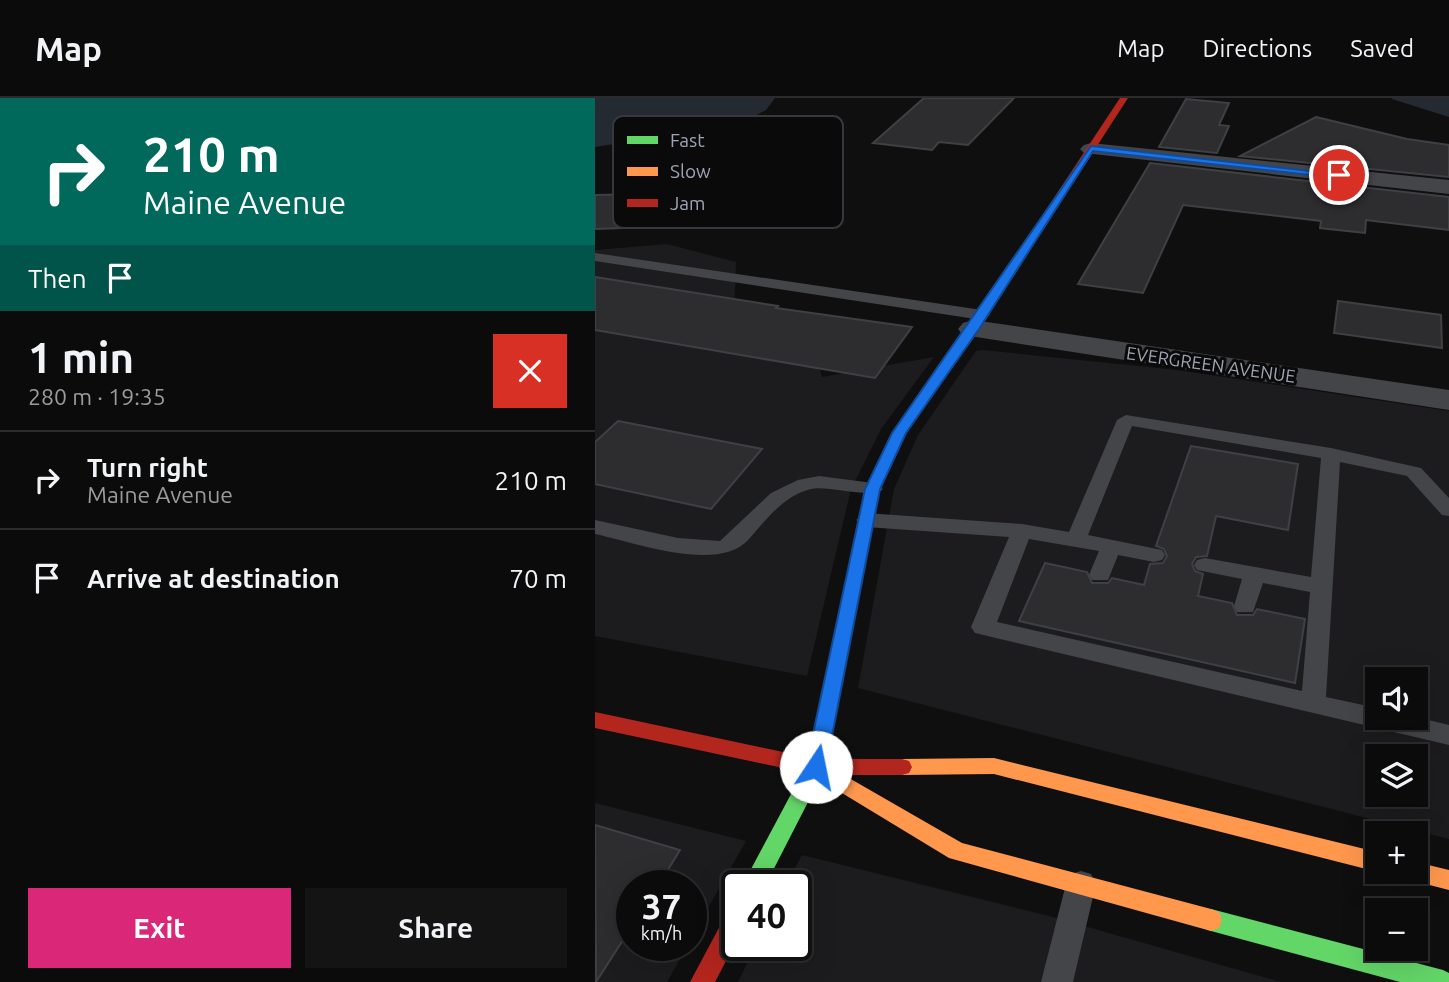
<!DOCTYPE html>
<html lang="en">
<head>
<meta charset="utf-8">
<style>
  body { margin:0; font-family:Ubuntu,sans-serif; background:#141415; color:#f1f3f6; height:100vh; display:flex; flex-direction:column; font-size:26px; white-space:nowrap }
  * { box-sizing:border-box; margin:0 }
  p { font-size:23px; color:#9a9b9d }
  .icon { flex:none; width:38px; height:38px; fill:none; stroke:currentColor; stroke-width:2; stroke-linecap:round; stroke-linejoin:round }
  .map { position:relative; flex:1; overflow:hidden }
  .drawer { display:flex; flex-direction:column; background:#0b0b0c; width:595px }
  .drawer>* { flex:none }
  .hud { background:#00695c; color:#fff; overflow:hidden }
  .controls { position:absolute; left:770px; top:569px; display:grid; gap:14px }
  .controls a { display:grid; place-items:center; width:63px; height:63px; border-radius:0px; background:#0b0b0c; box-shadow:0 7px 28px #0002,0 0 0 2px #2b2b2d; font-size:35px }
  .speed { position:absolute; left:21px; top:772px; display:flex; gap:14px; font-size:35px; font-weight:700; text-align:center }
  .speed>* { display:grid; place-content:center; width:91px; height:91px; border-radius:50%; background:#0b0b0c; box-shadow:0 7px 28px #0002,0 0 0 2px #2b2b2d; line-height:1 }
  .speed small { font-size:18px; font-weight:400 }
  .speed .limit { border:4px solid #111; border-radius:10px; background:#fff; color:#111 }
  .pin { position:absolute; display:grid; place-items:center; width:60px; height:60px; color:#fff; margin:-30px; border:4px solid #fff; border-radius:50%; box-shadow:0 2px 7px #0007 }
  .me { position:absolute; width:77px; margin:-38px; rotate:11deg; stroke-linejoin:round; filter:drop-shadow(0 0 5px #0008) }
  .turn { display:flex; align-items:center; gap:24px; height:147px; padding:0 28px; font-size:32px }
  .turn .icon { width:91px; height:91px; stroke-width:2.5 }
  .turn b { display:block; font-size:49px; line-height:60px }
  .then { display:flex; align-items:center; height:66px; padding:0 28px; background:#0003; gap:14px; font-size:26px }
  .round { display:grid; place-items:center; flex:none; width:74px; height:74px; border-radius:0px; background:#141415 }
  .headline { display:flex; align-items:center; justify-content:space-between; height:119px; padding:0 28px }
  h1 { font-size:42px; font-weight:700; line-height:52px }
  .action { display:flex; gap:14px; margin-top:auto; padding:14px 28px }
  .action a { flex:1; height:80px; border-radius:0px; background:#db2777; color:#fff; font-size:28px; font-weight:700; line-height:80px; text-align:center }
  .action a+a { background:#141415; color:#f1f3f6 }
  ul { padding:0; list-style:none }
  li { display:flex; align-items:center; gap:21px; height:98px; padding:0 28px; border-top:2px solid #2b2b2d }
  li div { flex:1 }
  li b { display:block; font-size:26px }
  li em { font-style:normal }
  header { display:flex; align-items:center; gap:42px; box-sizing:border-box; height:98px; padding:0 35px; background:#0b0b0c; border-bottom:2px solid #2b2b2d }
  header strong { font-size:33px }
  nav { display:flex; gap:38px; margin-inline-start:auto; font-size:24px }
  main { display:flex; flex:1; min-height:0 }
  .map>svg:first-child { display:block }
  .built { fill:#1c1c1e; fill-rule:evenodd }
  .water { fill:#232a32 }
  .building { fill:#2d2d2f; stroke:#3e4044; stroke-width:2 }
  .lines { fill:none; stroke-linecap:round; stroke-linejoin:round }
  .lane { fill:#444549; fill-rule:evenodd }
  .street { fill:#444549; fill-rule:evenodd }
  .fast { fill:#63d668; fill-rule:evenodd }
  .slow { fill:#ff974d; fill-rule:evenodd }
  .jam { fill:#b3261e; fill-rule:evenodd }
  .route { fill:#1a73e8; stroke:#114b97; stroke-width:2 }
  .labels { text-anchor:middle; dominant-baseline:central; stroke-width:6; stroke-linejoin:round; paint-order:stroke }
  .far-street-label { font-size:18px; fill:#9ea4b3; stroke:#0a0a0b }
  .key { fill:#0a0a0b; stroke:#36383d; stroke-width:2 }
  .key-label { font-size:19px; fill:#9ea4b3 }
</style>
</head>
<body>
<header>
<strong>Map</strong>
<nav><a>Map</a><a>Directions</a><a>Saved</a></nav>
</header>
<main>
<section class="drawer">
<div class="hud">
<div class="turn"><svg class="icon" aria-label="right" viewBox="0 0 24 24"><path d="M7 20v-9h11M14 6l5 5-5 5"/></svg><div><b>210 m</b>Maine Avenue</div></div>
<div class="then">Then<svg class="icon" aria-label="arrive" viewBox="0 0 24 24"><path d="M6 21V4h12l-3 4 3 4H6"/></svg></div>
</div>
<div class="headline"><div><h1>1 min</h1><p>280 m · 19:35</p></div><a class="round" style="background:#d93025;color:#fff"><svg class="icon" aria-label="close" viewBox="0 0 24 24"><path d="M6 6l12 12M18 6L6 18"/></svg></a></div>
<ul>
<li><svg class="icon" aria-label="right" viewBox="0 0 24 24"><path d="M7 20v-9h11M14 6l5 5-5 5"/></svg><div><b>Turn right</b><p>Maine Avenue</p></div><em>210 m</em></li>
<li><svg class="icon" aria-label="arrive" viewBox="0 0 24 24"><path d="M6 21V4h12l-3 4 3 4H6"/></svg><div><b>Arrive at destination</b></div><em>70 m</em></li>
</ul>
<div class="action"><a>Exit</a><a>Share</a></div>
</section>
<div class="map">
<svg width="854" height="884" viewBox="0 0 854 884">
  <rect width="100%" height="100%" fill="#0f0f10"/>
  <path class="built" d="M 72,146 L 141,164 L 139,216 L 210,213 L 227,279 L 339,259 L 286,331 L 256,391 L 212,578 L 0,538 L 0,152 Z
    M 388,252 L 582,272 L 854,313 L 854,741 L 263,590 L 299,391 L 323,337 L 381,253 ZM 782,581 L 821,581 L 821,620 L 782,620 ZM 782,658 L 821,658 L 821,696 L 782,696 Z
    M 0,705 L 151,743 L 96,840 L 96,788 L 37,788 L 37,847 L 93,847 L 72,884 L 0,884 Z
    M 207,757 L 454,818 L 686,884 L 143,884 L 161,847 L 201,847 L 201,788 L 191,787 Z"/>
  <path class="water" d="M 0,0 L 180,0 L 171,12 L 160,18 L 119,26 L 85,45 L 46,55 L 38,43 L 0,49 Z
    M 854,0 L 854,19 L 797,1 L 797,0 Z"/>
  <path class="building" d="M 329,0 L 419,0 L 373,47 L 344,44 L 337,52 L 278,45 Z
    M 591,1 L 634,5 L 624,27 L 634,28 L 622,55 L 564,49 Z
    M 721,19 L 812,41 L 854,47 L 854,79 L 645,58 Z
    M 555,65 L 854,99 L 854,132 L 771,122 L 770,135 L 725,130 L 726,123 L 588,107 L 548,195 L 483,186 Z
    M 163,94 L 164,125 L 0,131 L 0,97 Z
    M 0,179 L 183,208 L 181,210 L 317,229 L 280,280 L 0,232 Z
    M 743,203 L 846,217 L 847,250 L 739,235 Z
    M 23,323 L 167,351 L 116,411 L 0,386 L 0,344 Z
    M 596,348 L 703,366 L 693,432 L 621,418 L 612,458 L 601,459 L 597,466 L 600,473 L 608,476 L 603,498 L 637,505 L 642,517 L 658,517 L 662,511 L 710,521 L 700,585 L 424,523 L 450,465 L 492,474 L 497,485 L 513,485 L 517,480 L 549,487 L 555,466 L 568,465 L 572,458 L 569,451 L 561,448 Z
    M 0,727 L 85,752 L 63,788 L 37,788 L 37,828 L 1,884 Z"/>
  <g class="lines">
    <path class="lane" d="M 0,155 L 387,212 L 395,217 L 387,222 L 0,163 Z
      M 531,317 L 736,350 L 826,370 L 854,400 L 854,418 L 847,417 L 812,378 L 745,364 L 731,599 L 782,610 L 782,620 L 821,619 L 854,627 L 854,647 L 380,535 L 376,529 L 414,439 L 271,429 L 261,422 L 271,415 L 427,426 L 474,434 L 522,322 ZM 537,328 L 726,360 L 716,479 L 610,460 L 602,462 L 599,467 L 602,472 L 647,481 L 639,508 L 642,514 L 658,514 L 668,485 L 715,494 L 707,593 L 402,524 L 434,441 L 504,453 L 494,477 L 497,482 L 513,482 L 523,457 L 559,464 L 567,462 L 570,457 L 567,452 L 493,437 Z
      M 224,378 L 278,385 L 288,391 C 280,402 233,387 216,391 C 189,397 171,422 154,441 C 124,476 39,444 0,436 L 0,422 L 83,440 L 125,443 L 176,395 L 203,382 Z
      M 486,773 L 496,776 L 501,786 L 478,884 L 446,884 L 471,786 L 476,776 Z"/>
    <path class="street" d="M 496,45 L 854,82 L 854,96 L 489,55 L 485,51 L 489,47 Z
      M 378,222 L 854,292 L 854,312 L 368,237 L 363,231 L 368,225 Z"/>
    <path class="fast" d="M 326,300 L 333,304 L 311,335 L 285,391 L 231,669 L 170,788 L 147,788 L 211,668 L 271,391 L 297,335 L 321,301 Z
      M 616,811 L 848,872 L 854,875 L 854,884 L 805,884 L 616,833 L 608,830 L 605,822 L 608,814 Z"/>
    <path class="slow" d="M 399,660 L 782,754 L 783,774 L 399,676 L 307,677 L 300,675 L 297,669 L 300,663 L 307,661 Z
      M 221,661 L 367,745 L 616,811 L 624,814 L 627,822 L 624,830 L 616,833 L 354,760 L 214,675 L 211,669 L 214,663 Z
      M 821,764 L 854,772 L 854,792 L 811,781 L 808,774 L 821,774 Z"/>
    <path class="jam" d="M 525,0 L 533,0 L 384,231 L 331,307 L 321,307 L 319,304 L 373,230 Z
      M 0,614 L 221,661 L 307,661 L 314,663 L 317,669 L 314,675 L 307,677 L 221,677 L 0,630 Z
      M 142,808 L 142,842 L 120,884 L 95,884 L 134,811 Z"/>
  </g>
  <path class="route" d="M 496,48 L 749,77 L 744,80 L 498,53 L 384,231 L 311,335 L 285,391 L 231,669 L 228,675 L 214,675 L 211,669 L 270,391 L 297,335 Z"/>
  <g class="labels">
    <g class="far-street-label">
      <text transform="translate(616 266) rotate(8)">EVERGREEN AVENUE</text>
    </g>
  </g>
  <rect x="18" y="18" width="230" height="112" rx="10" class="key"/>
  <rect x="32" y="38" width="31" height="8" fill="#63d668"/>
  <rect x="32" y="69" width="31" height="9" fill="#ff974d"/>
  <rect x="32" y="101" width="31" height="8" fill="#b3261e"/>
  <g class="key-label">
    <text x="75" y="49">Fast</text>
    <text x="75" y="80">Slow</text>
    <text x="75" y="112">Jam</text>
  </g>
</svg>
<div class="controls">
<a><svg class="icon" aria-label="sound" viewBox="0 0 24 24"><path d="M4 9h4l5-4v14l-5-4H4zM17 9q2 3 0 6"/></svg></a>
<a><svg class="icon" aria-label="layers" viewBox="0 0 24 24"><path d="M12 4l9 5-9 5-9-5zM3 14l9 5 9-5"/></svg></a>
<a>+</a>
<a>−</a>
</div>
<div class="speed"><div>37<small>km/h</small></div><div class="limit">40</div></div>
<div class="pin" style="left:744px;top:77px;background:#d93025"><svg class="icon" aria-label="arrive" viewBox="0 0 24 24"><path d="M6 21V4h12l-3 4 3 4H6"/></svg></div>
<svg class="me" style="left:221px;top:669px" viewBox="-20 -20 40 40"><circle r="19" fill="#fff"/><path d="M0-13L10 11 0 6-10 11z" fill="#1a73e8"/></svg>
</div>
</main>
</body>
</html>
